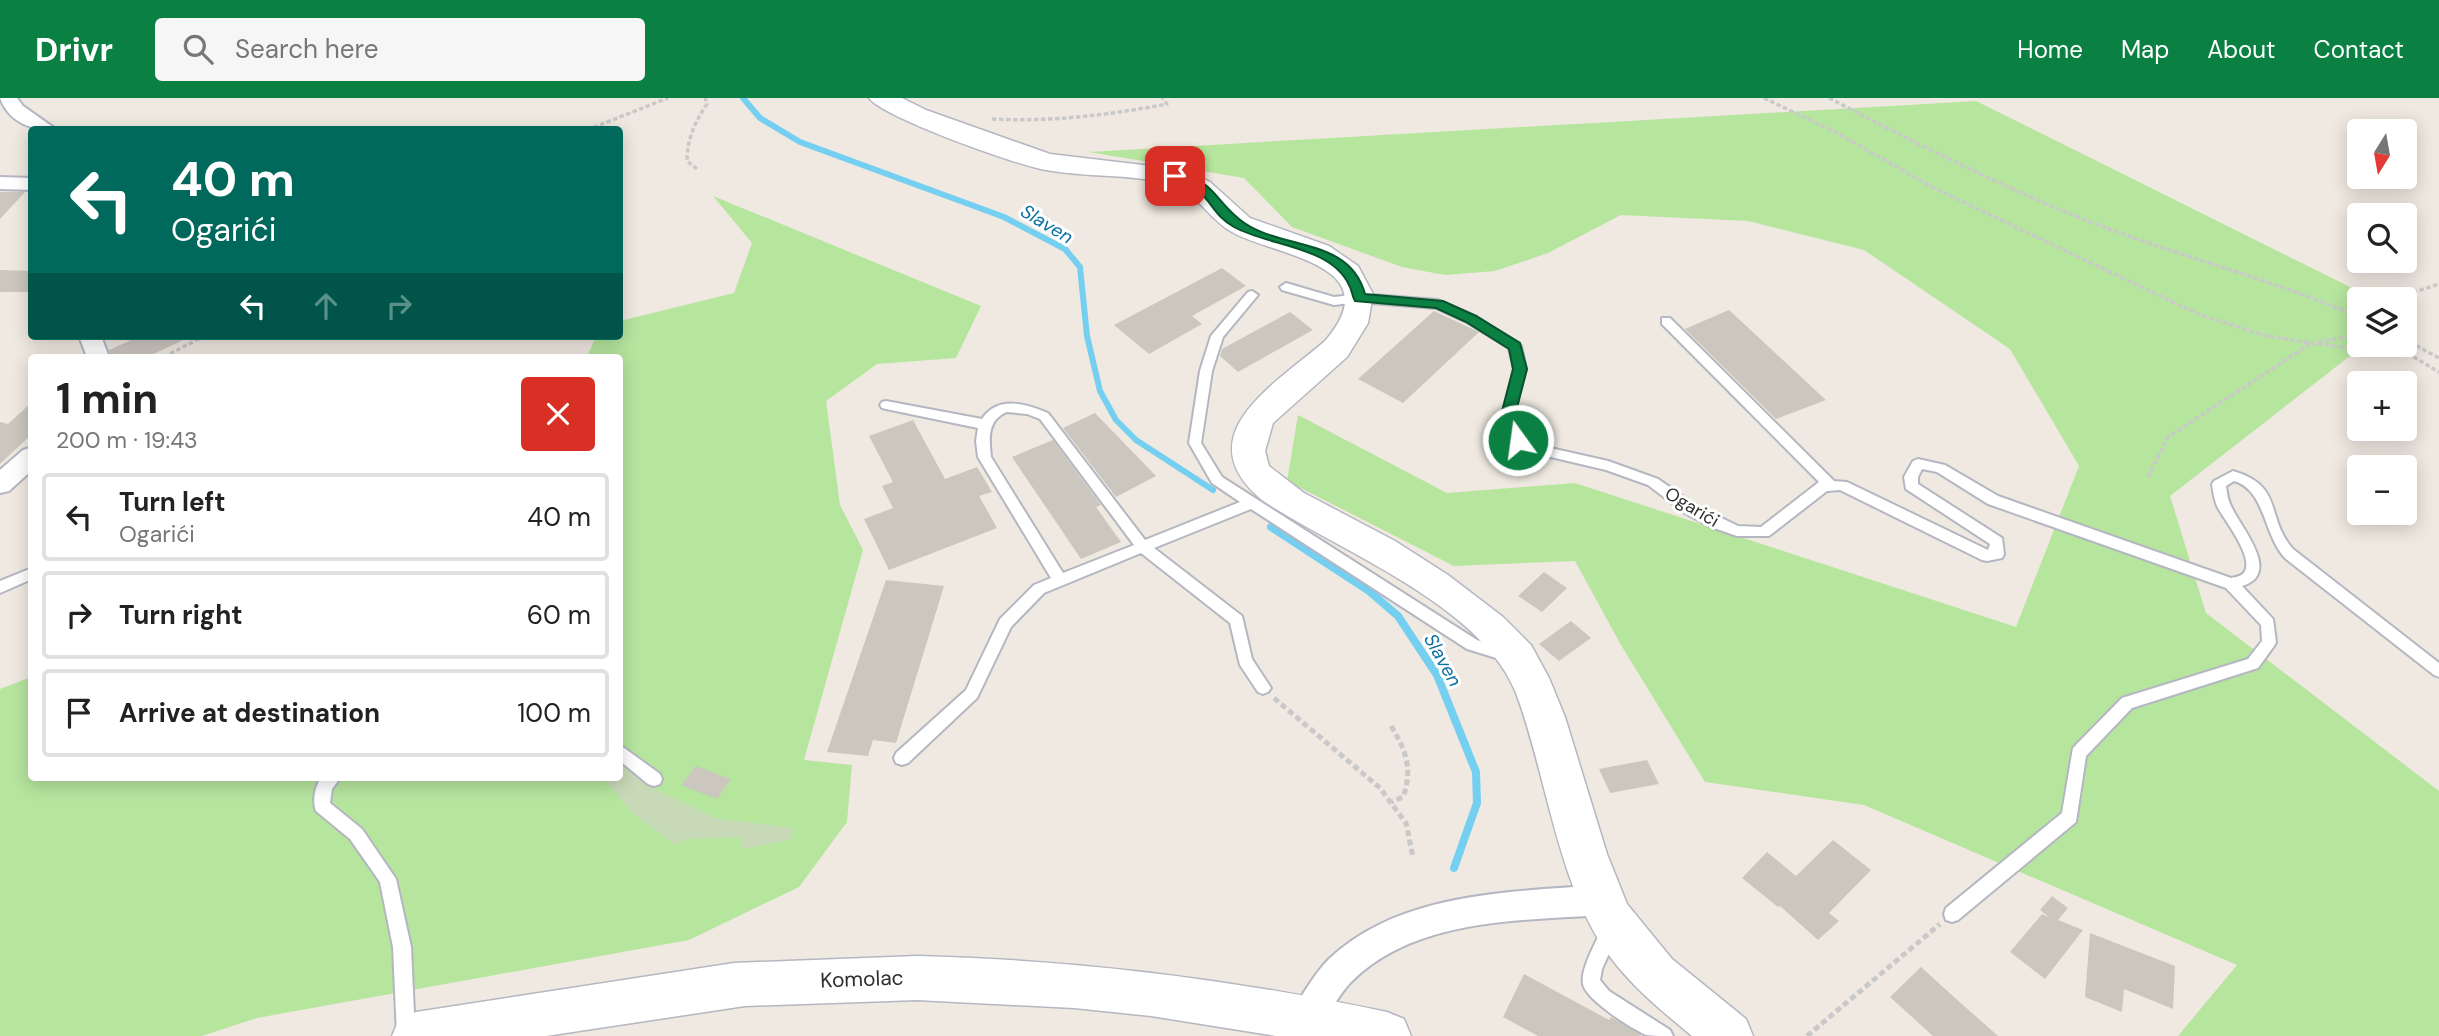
<!DOCTYPE html>
<html lang="en">
<head>
<meta charset="utf-8">
<style>
  body { margin:0; font-family:"DM Sans",sans-serif; background:#f6f6f6; color:#222; height:100vh; display:flex; flex-direction:column; font-size:26px; white-space:nowrap }
  * { box-sizing:border-box; margin:0 }
  p { font-size:23px; color:#767676 }
  .icon { flex:none; width:38px; height:38px; fill:none; stroke:currentColor; stroke-width:2; stroke-linecap:round; stroke-linejoin:round }
  .map { position:relative; flex:1; overflow:hidden }
  .sheet { position:absolute; left:28px; top:256px; width:595px; height:427px; display:flex; flex-direction:column; background:#fff; border-radius:7px; box-shadow:0 4px 18px #0003 }
  .sheet>* { flex:none }
  .banner { position:absolute; left:28px; top:28px; width:595px; height:214px; border-radius:7px; box-shadow:0 4px 18px #0003; background:#00695c; color:#fff; overflow:hidden }
  .needle { width:46px; rotate:191deg }
  .tools { position:absolute; left:2347px; top:21px; display:grid; gap:14px }
  .tools a { display:grid; place-items:center; width:70px; height:70px; border-radius:7px; background:#fff; box-shadow:0 4px 18px #0003; font-size:35px }
  .pin { position:absolute; display:grid; place-items:center; width:60px; height:60px; color:#fff; margin:-30px; border-radius:14px; box-shadow:0 4px 10px #0006 }
  .me { position:absolute; width:77px; margin:-38px; rotate:346deg; stroke-linejoin:round; filter:drop-shadow(0 0 5px #0008) }
  .turn { display:flex; align-items:center; gap:24px; height:147px; padding:0 28px; font-size:32px }
  .turn .icon { width:91px; height:91px; stroke-width:2.5 }
  .turn b { display:block; font-size:49px; line-height:60px }
  .lanes { display:flex; align-items:center; height:66px; padding:0 28px; background:#0003; justify-content:center; gap:35px; direction:ltr }
  .lanes .off { opacity:.35 }
  .round { display:grid; place-items:center; flex:none; width:74px; height:74px; border-radius:7px; background:#f6f6f6 }
  .overview { display:flex; align-items:center; justify-content:space-between; height:119px; padding:0 28px }
  h1 { font-size:42px; font-weight:700; line-height:52px }
  ul { padding:0; list-style:none }
  li { display:flex; align-items:center; gap:21px; height:88px; margin:0 14px 10px; padding:0 14px; border:4px solid #e0e0e0; border-radius:7px }
  li div { flex:1 }
  li b { display:block; font-size:26px }
  li em { font-style:normal }
  header { display:flex; align-items:center; gap:42px; box-sizing:border-box; height:98px; padding:0 35px; background:#0b8043; color:#fff }
  header strong { font-size:33px }
  nav { display:flex; gap:38px; margin-inline-start:auto; font-size:24px }
  .search { width:490px; height:63px; background:#f6f6f6; display:flex; align-items:center; gap:18px; box-sizing:border-box; padding:0 24px; border-radius:7px; color:#767676; font-size:26px }
  .map>svg:first-child { display:block }
  .green { fill:#b6e59e }
  .cemetery { fill:#c8d9b8 }
  .lines { fill:none; stroke-linecap:round; stroke-linejoin:round }
  .stream-far1 { stroke:#75cff0; stroke-width:6 }
  .stream { stroke:#75cff0; stroke-width:8 }
  .building { fill:#cbc7bf }
  .lane-casing { stroke:#b4b7c1; stroke-width:4 }
  .street-casing { stroke:#b4b7c1; stroke-width:4 }
  .secondary-casing { stroke:#b4b7c1; stroke-width:3 }
  .path-far1 { stroke:#c9c9c9; stroke-width:3.5; stroke-dasharray:4.5 2.5; stroke-linecap:butt }
  .path { stroke:#c9c9c9; stroke-width:5; stroke-dasharray:6 3.5; stroke-linecap:butt }
  .lane { fill:#fff; fill-rule:evenodd }
  .street { fill:#fff; fill-rule:evenodd }
  .secondary { fill:#fff; fill-rule:evenodd }
  .route { fill:#0b8043; stroke:#07532c; stroke-width:2 }
  .labels { text-anchor:middle; dominant-baseline:central; stroke-width:6; stroke-linejoin:round; paint-order:stroke }
  .street-label { font-size:18px; fill:#2e2e2e; stroke:#fff }
  .water-label { font-size:19px; font-style:italic; fill:#0d6fa3; stroke:#fff }
  .near-street-label { font-size:21px; fill:#2e2e2e; stroke:#fff }
</style>
</head>
<body>
<header>
<strong>Drivr</strong>
<div class="search"><svg class="icon" aria-label="search" viewBox="0 0 24 24"><circle cx="10" cy="10" r="6"/><path d="M15 15l6 6"/></svg>Search here</div>
<nav><a>Home</a><a>Map</a><a>About</a><a>Contact</a></nav>
</header>
<div class="map">
<svg width="2439" height="938" viewBox="0 0 2439 938">
  <rect width="100%" height="100%" fill="#efe9e1"/>
  <path class="green" d="M 1976,3 L 2374,201 L 2359,201 L 2359,247 L 2364,247 L 2170,398 L 2206,515 L 2439,693 L 2439,938 L 2178,938 L 2237,867 L 1864,707 L 1705,684 L 1621,547 L 1575,463 L 1454,468 L 1287,383 L 1298,317 L 1447,395 L 1575,385 L 2016,529 L 2079,368 L 2010,251 L 1864,152 L 1748,123 L 1621,117 L 1548,155 L 1495,173 L 1445,177 L 1402,169 L 1292,129 L 1244,80 L 1089,54 Z
    M 713,98 L 981,208 L 956,260 L 877,266 L 826,303 L 840,407 L 863,452 L 804,662 L 852,667 L 847,724 L 799,789 L 689,842 L 257,920 L 202,938 L 0,938 L 0,591 L 31,579 L 32,679 L 620,679 L 620,259 L 587,259 L 596,238 L 620,238 L 620,223 L 734,195 L 752,145 Z"/>
  <path class="cemetery" d="M 620,665 L 652,690 L 715,720 L 794,730 L 791,742 L 741,751 L 741,739 L 685,741 L 676,747 L 632,715 L 602,679 L 620,679 Z"/>
  <g class="lines">
    <path class="stream-far1" d="M 743,0 L 760,20 L 800,44 L 1004,119 L 1065,151 L 1080,169 L 1087,238 L 1100,293 L 1116,322 L 1136,342 L 1213,392"/>
    <path class="stream" d="M 1271,429 L 1369,493 L 1398,518 L 1437,577 L 1476,674 L 1477,705 L 1454,770"/>
  </g>
  <path class="building" d="M 0,94 L 25,94 L 0,121 Z
    M 1222,170 L 1246,188 L 1192,218 L 1202,226 L 1149,256 L 1114,227 Z
    M 0,172 L 32,173 L 32,194 L 0,194 Z
    M 1729,212 L 1826,302 L 1776,321 L 1685,231 Z
    M 1434,213 L 1479,234 L 1403,305 L 1358,281 Z
    M 1290,214 L 1313,232 L 1238,274 L 1220,258 L 1222,251 Z
    M 140,238 L 192,238 L 147,259 L 111,259 L 109,252 Z
    M 32,304 L 32,336 L 0,366 L 0,324 L 8,326 Z
    M 1095,315 L 1156,378 L 1116,399 L 1063,330 Z
    M 913,322 L 945,381 L 977,369 L 992,394 L 979,398 L 997,430 L 889,472 L 864,421 L 893,410 L 882,388 L 893,384 L 869,338 Z
    M 1053,342 L 1101,407 L 1096,409 L 1121,444 L 1081,461 L 1012,359 Z
    M 1544,474 L 1567,490 L 1542,514 L 1518,498 Z
    M 886,482 L 944,488 L 896,645 L 873,642 L 868,658 L 827,654 Z
    M 1571,523 L 1591,540 L 1559,563 L 1539,546 Z
    M 1647,662 L 1659,686 L 1610,695 L 1599,671 Z
    M 696,668 L 731,681 L 717,701 L 681,687 Z
    M 1833,742 L 1871,772 L 1829,815 L 1839,823 L 1818,842 L 1780,808 L 1778,809 L 1742,780 L 1767,754 L 1796,778 Z
    M 2052,798 L 2068,810 L 2058,822 L 2083,832 L 2045,881 L 2010,854 L 2042,816 L 2049,819 L 2040,812 Z
    M 2090,835 L 2175,868 L 2173,911 L 2124,891 L 2122,914 L 2085,899 Z
    M 1921,869 L 1954,899 L 1998,938 L 1933,938 L 1890,899 Z
    M 1524,876 L 1609,922 L 1611,919 L 1642,938 L 1538,938 L 1503,919 Z"/>
  <g class="lines">
    <defs>
      <path id="lane" d="M 1286,185 L 1334,199 L 1359,196 L 1438,202 L 1475,218 L 1521,248 L 1526,271 L 1513,321 L 1523,339 L 1546,349 L 1608,363 L 1658,381 L 1695,407 L 1738,428 L 1761,429 L 1819,384 L 1662,226 L 1662,220 L 1670,220 L 1834,383 L 1847,384 L 1988,452 L 1990,446 L 1906,391 L 1904,379 L 1913,363 L 1918,361 L 1945,367 L 1998,398 L 2231,480 C 2236,479 2243,478 2245,473 C 2253,457 2224,422 2217,408 C 2214,401 2213,393 2212,386 L 2214,383 L 2233,373 C 2285,388 2265,420 2293,451 L 2439,565 L 2439,579 L 2434,577 L 2286,461 C 2263,438 2266,392 2234,383 L 2226,388 C 2227,396 2228,403 2232,410 C 2242,431 2282,476 2242,488 L 2273,521 L 2276,544 L 2274,548 L 2258,570 L 2132,610 L 2086,658 L 2076,724 L 1958,822 L 1952,824 L 1946,822 L 1944,816 L 1946,810 L 2062,715 L 2073,650 L 2122,600 L 2248,561 L 2262,543 L 2261,527 L 2226,490 L 1988,406 L 1937,374 L 1922,371 L 1918,379 L 1918,386 L 2002,440 L 2004,456 L 2002,460 L 1987,463 L 1982,462 L 1840,392 L 1827,393 L 1769,438 L 1737,438 L 1711,429 L 1685,415 L 1648,387 L 1606,372 L 1538,356 L 1513,345 L 1501,321 L 1514,271 L 1509,250 L 1467,224 L 1436,210 L 1359,204 L 1334,207 L 1282,192 L 1280,189 Z
        M 1252,193 L 1258,197 L 1223,239 L 1212,273 L 1201,345 L 1222,379 L 1477,542 L 1511,553 L 1513,557 L 1511,561 L 1506,563 L 1467,551 L 1251,411 L 1154,450 L 1242,518 L 1252,561 L 1271,590 L 1268,594 L 1263,596 L 1258,594 L 1240,567 L 1230,525 L 1141,455 L 1044,495 L 1011,529 L 977,600 L 908,665 L 902,667 L 896,665 L 894,660 L 896,655 L 966,592 L 1000,521 L 1034,487 L 1051,480 L 978,359 L 976,343 L 978,330 L 886,311 L 882,310 L 880,307 L 882,304 L 886,303 L 982,321 C 998,297 1026,306 1048,315 L 1145,442 L 1240,404 L 1212,385 L 1189,345 L 1200,273 L 1211,238 L 1248,194 ZM 1007,314 L 1027,316 L 1040,321 L 1134,447 L 1063,475 L 991,359 C 989,341 987,322 1007,314 Z
        M 32,470 L 32,481 L 0,495 L 0,483 Z
        M 620,647 L 660,676 L 662,681 L 660,686 L 654,688 L 648,686 L 620,663 Z
        M 322,679 L 341,679 L 332,691 L 330,705 L 362,731 L 396,781 L 411,849 L 415,938 L 397,938 L 393,849 L 380,784 L 350,741 L 316,713 C 312,703 315,687 322,679 Z
        M 1611,823 L 1617,825 L 1620,831 L 1602,871 L 1600,882 L 1609,893 L 1670,932 L 1673,938 C 1665,938 1653,938 1646,937 C 1632,931 1586,902 1583,886 C 1580,871 1598,840 1605,825 Z"/>
      <path id="street" d="M 0,0 L 17,0 L 23,8 L 57,32 C 32,32 10,26 0,0 Z
        M 0,79 L 32,80 L 32,92 L 0,91 Z
        M 79,238 L 101,238 L 109,259 L 87,259 Z
        M 32,349 L 32,372 L 9,393 L 0,395 L 0,372 L 23,352 Z
        M 1602,787 L 1613,792 L 1618,802 L 1613,812 L 1602,817 C 1518,823 1415,820 1351,884 C 1336,900 1327,920 1315,938 L 1277,938 L 1282,926 C 1299,906 1310,880 1329,861 C 1400,794 1510,794 1602,787 Z"/>
      <path id="secondary" d="M 869,0 L 902,0 L 926,12 L 1050,56 L 1185,72 L 1210,84 L 1250,120 L 1329,148 L 1358,168 L 1373,196 L 1368,225 L 1347,259 L 1273,325 L 1265,353 L 1269,368 L 1304,395 L 1395,443 L 1448,477 L 1503,519 L 1531,547 L 1549,580 L 1565,619 L 1607,756 L 1627,806 L 1672,861 L 1746,921 L 1753,938 L 1692,938 C 1662,913 1631,888 1608,856 C 1557,785 1547,678 1516,595 C 1481,506 1338,453 1262,402 C 1184,337 1277,285 1325,243 C 1392,165 1273,158 1232,134 C 1212,123 1200,101 1179,89 C 1140,75 1088,80 1046,72 C 1019,68 882,19 869,0 Z
        M 917,858 C 1077,862 1231,881 1387,914 L 1404,921 L 1411,938 L 1276,938 L 1151,918 L 1074,910 L 917,902 L 745,908 L 546,938 L 392,938 L 399,921 L 416,914 L 734,865 Z"/>
    </defs>
    <use href="#lane" class="lane-casing"/>
    <use href="#street" class="street-casing"/>
    <use href="#secondary" class="secondary-casing"/>
    <path class="path-far1" d="M 1764,0 L 1839,36 L 1934,90 L 2198,216 L 2263,237 L 2297,243 L 2349,250 L 2400,251 L 2439,274
      M 1829,0 C 1914,44 1999,88 2088,123 C 2178,158 2271,181 2359,219
      M 992,21 C 1051,24 1109,17 1167,6 L 1162,0
      M 587,32 L 668,0
      M 697,71 L 687,63 C 687,41 695,24 707,6 L 705,0
      M 2393,201 L 2439,186
      M 2404,241 L 2439,260
      M 2318,244 L 2358,237 L 2358,219
      M 164,259 L 204,238
      M 2148,379 L 2168,339 L 2310,246"/>
    <path class="path" d="M 1274,600 L 1380,690 L 1406,725 L 1413,759
      M 1391,628 C 1406,652 1413,671 1403,699 L 1391,704
      M 1807,938 L 1940,826"/>
    <use href="#lane" class="lane"/>
    <use href="#street" class="street"/>
    <use href="#secondary" class="secondary"/>
  </g>
  <path class="route" d="M 1175,74 C 1217,85 1211,98 1239,121 C 1277,153 1349,137 1365,196 L 1443,203 L 1476,218 L 1520,245 L 1527,271 L 1514,321 L 1525,342 L 1523,345 L 1513,345 L 1500,321 L 1513,271 L 1509,251 L 1466,224 L 1436,210 L 1355,203 C 1352,198 1352,192 1349,187 C 1331,148 1268,148 1234,129 C 1206,113 1214,93 1171,80 L 1171,75 Z"/>
  <g class="labels">
    <g class="street-label">
      <text transform="translate(1692 409) rotate(31)">Ogarići</text>
    </g>
    <g class="water-label">
      <text transform="translate(1047 126) rotate(31)">Slaven</text>
      <text transform="translate(1443 562) rotate(61)">Slaven</text>
    </g>
    <g class="near-street-label">
      <text transform="translate(862 881) rotate(-2)">Komolac</text>
    </g>
  </g>
</svg>
<div class="tools">
<a><svg class="needle" viewBox="-14 -14 28 28"><path d="M0-13l5 13h-10z" fill="#e53935"/><path d="M0 13l5-13h-10z" fill="#767676"/></svg></a>
<a><svg class="icon" aria-label="search" viewBox="0 0 24 24"><circle cx="10" cy="10" r="6"/><path d="M15 15l6 6"/></svg></a>
<a><svg class="icon" aria-label="layers" viewBox="0 0 24 24"><path d="M12 4l9 5-9 5-9-5zM3 14l9 5 9-5"/></svg></a>
<a>+</a>
<a>−</a>
</div>
<div class="pin" style="left:1175px;top:78px;background:#d93025"><svg class="icon" aria-label="arrive" viewBox="0 0 24 24"><path d="M6 21V4h12l-3 4 3 4H6"/></svg></div>
<svg class="me" style="left:1518px;top:342px" viewBox="-20 -20 40 40"><circle r="17" fill="#0b8043" stroke="#fff" stroke-width="3"/><path d="M0-11L8 9 0 5-8 9z" fill="#fff"/></svg>
<div class="banner">
<div class="turn"><svg class="icon" aria-label="left" viewBox="0 0 24 24"><path d="M17 20v-9H6M10 6l-5 5 5 5"/></svg><div><b>40 m</b>Ogarići</div></div>
<div class="lanes"><svg class="icon" aria-label="left" viewBox="0 0 24 24"><path d="M17 20v-9H6M10 6l-5 5 5 5"/></svg><svg class="icon off" aria-label="ahead" viewBox="0 0 24 24"><path d="M12 20V5M6 11l6-6 6 6"/></svg><svg class="icon off" aria-label="right" viewBox="0 0 24 24"><path d="M7 20v-9h11M14 6l5 5-5 5"/></svg></div>
</div>
<section class="sheet">
<div class="overview"><div><h1>1 min</h1><p>200 m · 19:43</p></div><a class="round" style="background:#d93025;color:#fff"><svg class="icon" aria-label="close" viewBox="0 0 24 24"><path d="M6 6l12 12M18 6L6 18"/></svg></a></div>
<ul>
<li><svg class="icon" aria-label="left" viewBox="0 0 24 24"><path d="M17 20v-9H6M10 6l-5 5 5 5"/></svg><div><b>Turn left</b><p>Ogarići</p></div><em>40 m</em></li>
<li><svg class="icon" aria-label="right" viewBox="0 0 24 24"><path d="M7 20v-9h11M14 6l5 5-5 5"/></svg><div><b>Turn right</b></div><em>60 m</em></li>
<li><svg class="icon" aria-label="arrive" viewBox="0 0 24 24"><path d="M6 21V4h12l-3 4 3 4H6"/></svg><div><b>Arrive at destination</b></div><em>100 m</em></li>
</ul>
</section>
</div>
</body>
</html>
